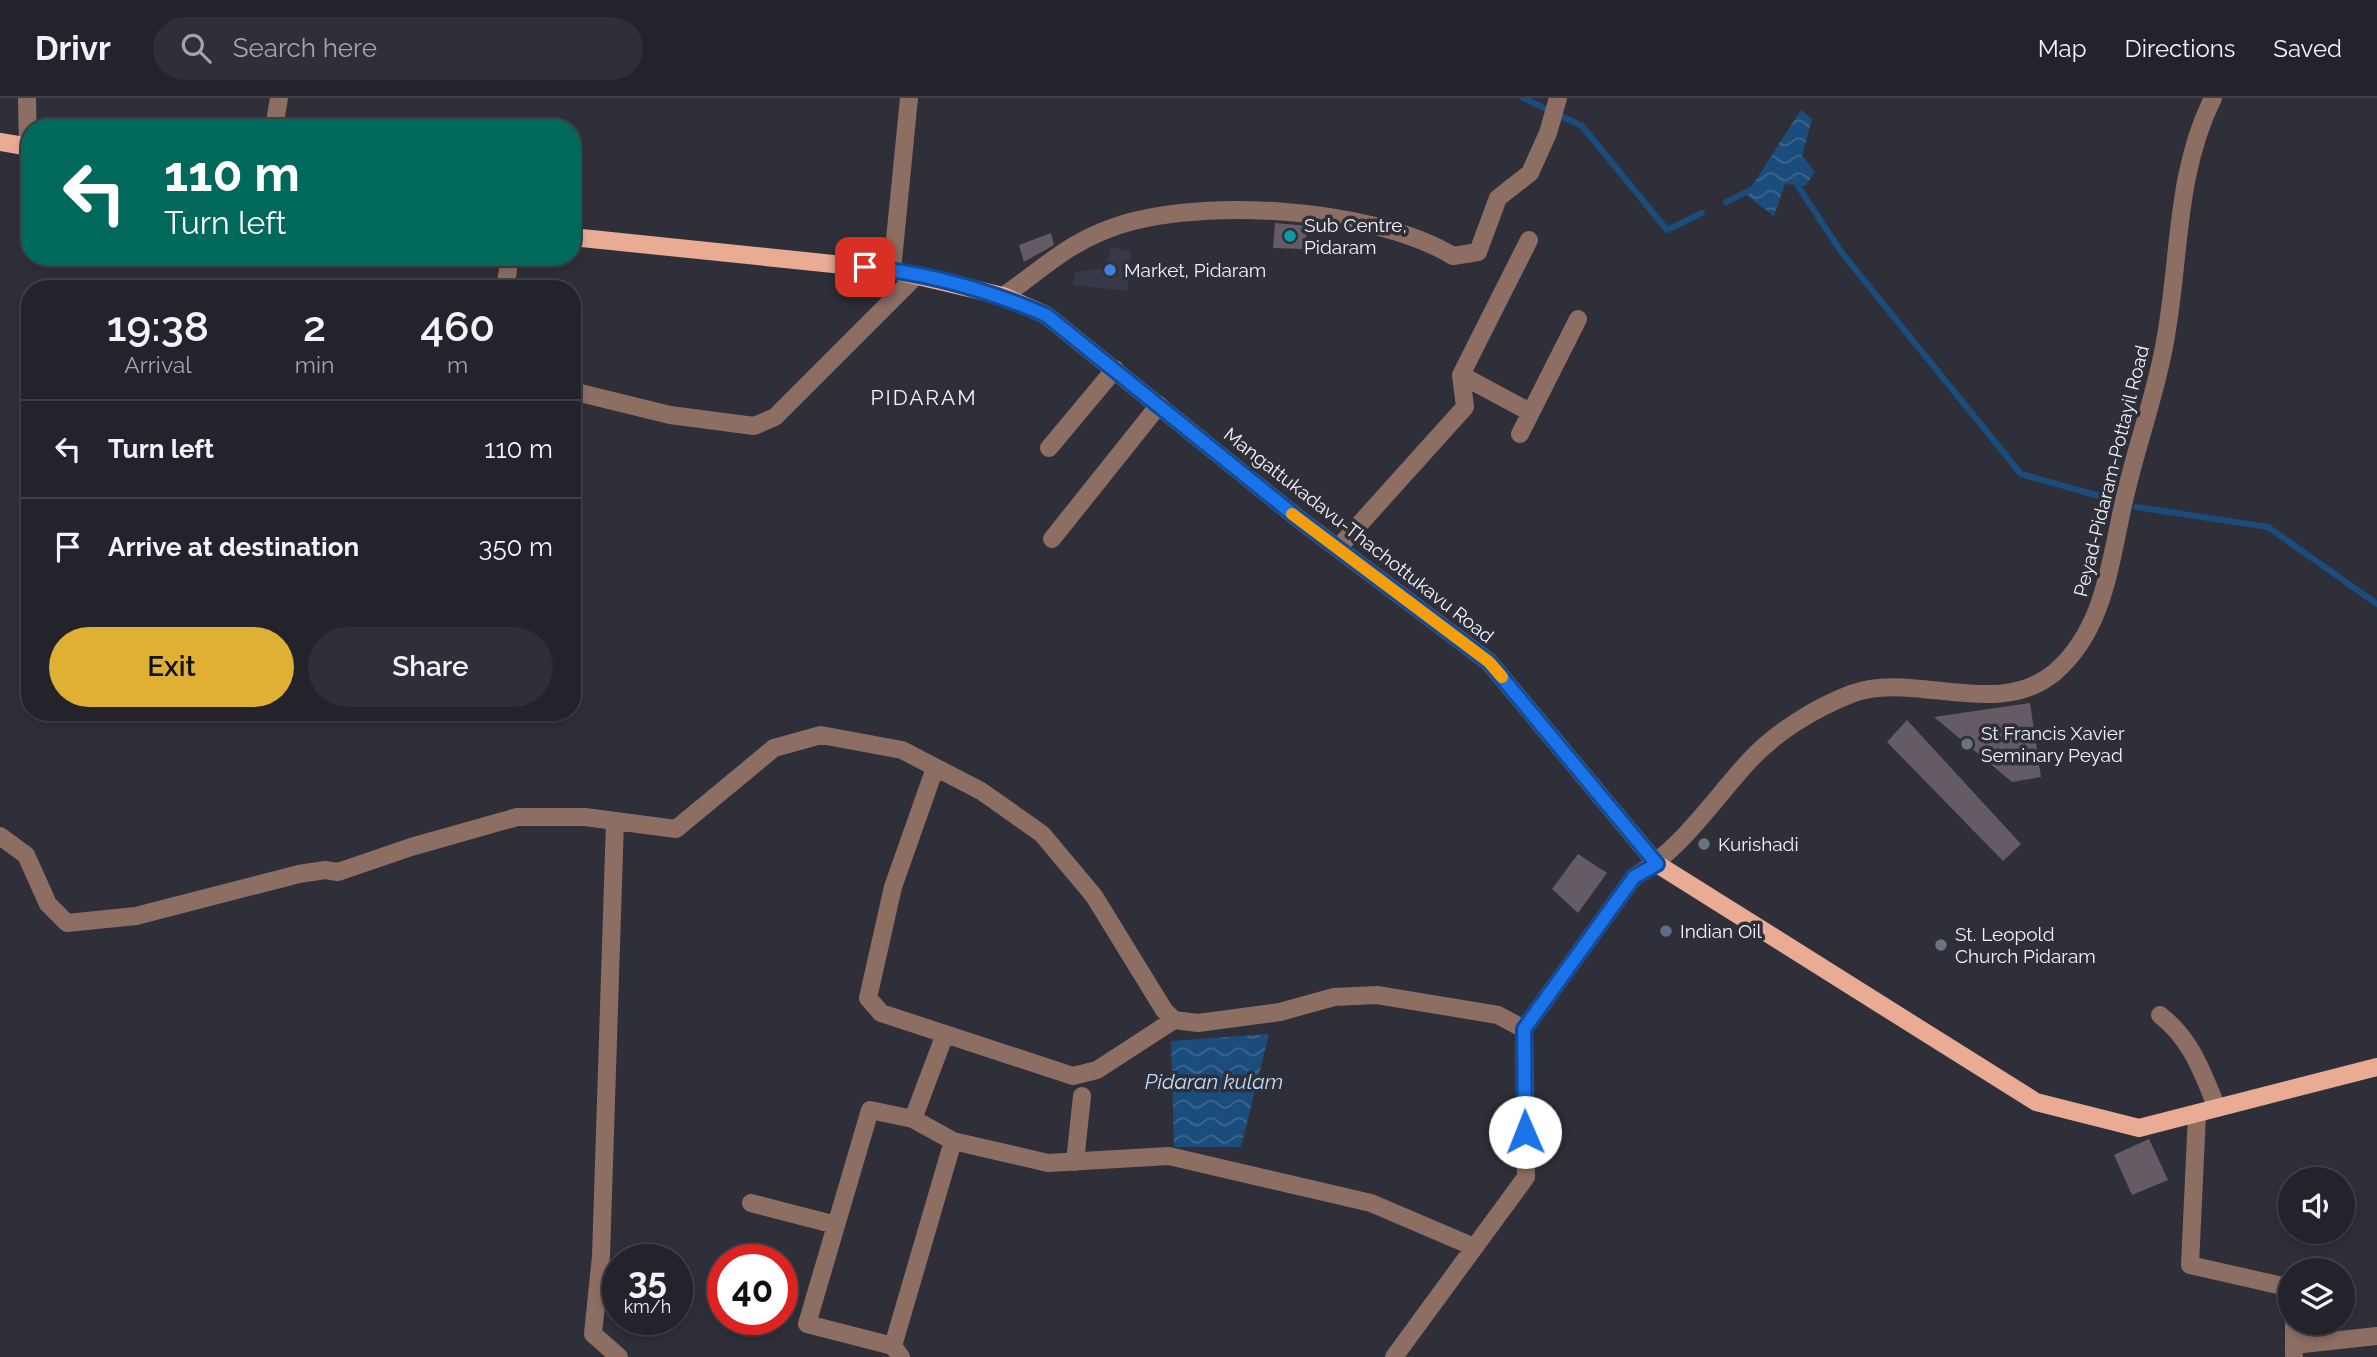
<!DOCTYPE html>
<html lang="en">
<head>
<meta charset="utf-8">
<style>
  body { margin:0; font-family:Raleway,sans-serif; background:#2f2f37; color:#f1f3f6; height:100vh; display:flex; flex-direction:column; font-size:26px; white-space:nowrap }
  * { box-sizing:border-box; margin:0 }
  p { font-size:23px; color:#a3a4a9 }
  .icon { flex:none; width:38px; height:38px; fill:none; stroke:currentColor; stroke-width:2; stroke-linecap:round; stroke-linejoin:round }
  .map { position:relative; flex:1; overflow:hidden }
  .side { position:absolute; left:21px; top:182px; width:560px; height:441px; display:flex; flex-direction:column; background:#23232b; border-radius:28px; box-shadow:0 4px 10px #0003,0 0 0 2px #404047 }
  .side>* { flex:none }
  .hud { position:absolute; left:21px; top:21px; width:560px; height:147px; border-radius:28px; box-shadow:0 4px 10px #0003,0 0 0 2px #404047; background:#00695c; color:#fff; overflow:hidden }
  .tools { position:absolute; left:2278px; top:1069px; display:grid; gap:14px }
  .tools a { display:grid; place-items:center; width:77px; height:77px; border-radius:50%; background:#23232b; box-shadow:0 4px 10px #0003,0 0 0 2px #404047; font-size:35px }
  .speed { position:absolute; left:602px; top:1146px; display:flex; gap:14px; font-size:35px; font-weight:700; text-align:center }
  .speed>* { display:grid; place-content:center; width:91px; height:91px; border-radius:50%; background:#23232b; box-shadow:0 4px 10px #0003,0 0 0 2px #404047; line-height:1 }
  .speed small { font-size:18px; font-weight:400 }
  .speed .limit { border:10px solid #d22; background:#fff; color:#111 }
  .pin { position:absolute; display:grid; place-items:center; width:60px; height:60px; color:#fff; margin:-30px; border-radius:14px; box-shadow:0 4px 10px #0006 }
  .me { position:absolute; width:77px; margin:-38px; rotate:359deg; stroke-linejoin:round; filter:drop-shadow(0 0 5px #0008) }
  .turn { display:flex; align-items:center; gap:24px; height:147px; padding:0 28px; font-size:32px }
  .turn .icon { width:91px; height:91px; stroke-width:2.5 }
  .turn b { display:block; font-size:49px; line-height:60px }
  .eta { display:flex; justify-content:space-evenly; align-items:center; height:119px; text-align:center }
  .eta b { font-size:42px; font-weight:600; line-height:49px }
  .button { display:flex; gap:14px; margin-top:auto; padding:14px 28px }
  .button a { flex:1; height:80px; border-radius:42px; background:#dfb034; color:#111; font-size:28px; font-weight:600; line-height:80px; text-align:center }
  .button a+a { background:#2f2f37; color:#f1f3f6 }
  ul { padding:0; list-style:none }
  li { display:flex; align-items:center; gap:21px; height:98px; padding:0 28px; border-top:2px solid #404047 }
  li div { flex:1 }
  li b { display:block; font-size:26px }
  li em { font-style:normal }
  header { display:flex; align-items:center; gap:42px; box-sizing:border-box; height:98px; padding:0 35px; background:#23232b; border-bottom:2px solid #404047 }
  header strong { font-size:33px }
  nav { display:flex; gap:38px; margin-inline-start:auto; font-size:24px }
  .search { width:490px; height:63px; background:#2f2f37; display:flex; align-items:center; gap:18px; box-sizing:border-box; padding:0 24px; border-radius:38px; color:#a3a4a9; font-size:26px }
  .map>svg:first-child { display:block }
  .built { fill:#373848 }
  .water { fill:url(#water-waves) }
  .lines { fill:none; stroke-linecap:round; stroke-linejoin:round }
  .stream { stroke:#1b4d7c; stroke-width:6 }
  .building { fill:#655b64 }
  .minor { stroke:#8d6e63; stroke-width:18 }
  .major { stroke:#e9ab94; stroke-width:18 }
  .route-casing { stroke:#114b97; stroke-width:18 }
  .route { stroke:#1a73e8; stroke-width:12 }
  .slow { stroke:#f59e0b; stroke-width:12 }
  .culture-dot { fill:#0f9aa8; stroke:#2f2f39; stroke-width:2.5 }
  .shop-dot { fill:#3f7fe0; stroke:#2f2f39; stroke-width:2.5 }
  .worship-dot { fill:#6b7280; stroke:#2f2f39; stroke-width:2.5 }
  .service-dot { fill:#5c6f8a; stroke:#2f2f39; stroke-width:2.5 }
  .labels { text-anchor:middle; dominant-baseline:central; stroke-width:7; stroke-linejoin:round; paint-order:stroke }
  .poi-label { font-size:19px; fill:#f2f2f9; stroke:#2f2f39; text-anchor:start }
  .street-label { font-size:19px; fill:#f2f2f9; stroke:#2f2f39 }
  .neighbourhood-label { font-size:21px; letter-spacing:2px; fill:#f2f2f9; stroke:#2f2f39 }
  .water-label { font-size:21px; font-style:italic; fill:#c1dcf9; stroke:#2f2f39 }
</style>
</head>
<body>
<header>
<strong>Drivr</strong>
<div class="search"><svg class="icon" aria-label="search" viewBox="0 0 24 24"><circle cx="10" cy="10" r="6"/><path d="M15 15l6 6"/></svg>Search here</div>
<nav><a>Map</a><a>Directions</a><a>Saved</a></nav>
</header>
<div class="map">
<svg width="2377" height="1259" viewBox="0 0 2377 1259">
  <defs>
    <pattern id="water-waves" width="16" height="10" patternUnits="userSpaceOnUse" patternTransform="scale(1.75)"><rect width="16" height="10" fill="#1b4d7c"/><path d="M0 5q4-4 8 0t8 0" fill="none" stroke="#3d678f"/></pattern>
  </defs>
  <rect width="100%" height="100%" fill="#2f2f39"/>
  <path class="built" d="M 1111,149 L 1131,153 L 1128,193 L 1073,187 L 1075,174 L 1106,170 Z"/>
  <path class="water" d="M 1801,12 L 1812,21 L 1802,58 L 1815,74 L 1805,88 L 1785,86 L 1774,118 L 1746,97 Z
    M 1269,936 L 1241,1049 L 1174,1049 L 1171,943 Z"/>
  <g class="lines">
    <path class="stream" d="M 1523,0 L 1582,28 L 1667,132 L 1702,115
      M 1794,82 L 1842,155 L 2021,376 L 2103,399
      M 1726,104 L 1756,89
      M 2136,409 L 2268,429 L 2377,506"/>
  </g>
  <path class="building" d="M 1275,125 L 1309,128 L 1303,151 L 1273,150 Z
    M 1051,135 L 1054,147 L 1024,164 L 1019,147 Z
    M 2030,605 L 2041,679 L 2012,684 L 1934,619 Z
    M 1907,622 L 2021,746 L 2003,763 L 1887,644 Z
    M 1578,756 L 1607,775 L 1578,815 L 1552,791 Z
    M 2149,1041 L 2168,1082 L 2132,1097 L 2114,1057 Z"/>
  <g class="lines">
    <path class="minor" d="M 27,0 L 28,49
      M 274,30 L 279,0
      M 892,172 L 909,0
      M 505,191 L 510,159
      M 1003,198 C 1038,175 1060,151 1101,134 C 1187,96 1373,109 1453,158 L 1478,154 L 1498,100 L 1530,75 L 1548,35 L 1558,0
      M 1461,277 L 1530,314
      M 572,293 L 670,317 L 754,328 L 775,319 L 916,178
      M 1520,336 L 1578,221
      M 1049,350 L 1115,271
      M 1052,441 L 1159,307
      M 1338,450 L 1465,309 L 1461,277 L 1529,142
      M 935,670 L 893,789 L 868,900 L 881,915 L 1073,978 L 1097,972 L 1174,922
      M 615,723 L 601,1158 L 593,1236 L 619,1259
      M 0,738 L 26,757 L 48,806 L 67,825 L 136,818 L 299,776 L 325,772 L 338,774 L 411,749 L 517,719 L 585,719 L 676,731 L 774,650 L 821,637 L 902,652 L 981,693 L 1042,736 L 1094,798 L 1164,912 L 1174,922 L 1198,925 L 1280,914 L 1334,899 L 1377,897 L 1498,917 L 1524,931
      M 2160,917 C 2192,942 2202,974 2217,1010
      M 2197,1016 L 2190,1167 L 2291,1190
      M 913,1021 L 945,936
      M 1075,1064 L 1082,998
      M 751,1105 L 836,1127
      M 2294,1225 L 2294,1256
      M 2294,1247 L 2377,1238
      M 893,1248 L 807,1226 L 870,1012 L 913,1021 L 953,1043
      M 901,1259 L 893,1248 L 953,1043 L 1048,1065 L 1169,1058 L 1371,1105 L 1474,1149
      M 1394,1259 L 1526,1079 L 1524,931 L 1634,779 C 1682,751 1713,702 1750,662 C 1776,634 1815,610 1851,596 C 1913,572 1997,623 2055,574 C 2105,531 2110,463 2124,403 C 2135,353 2153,304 2163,254 C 2181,169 2173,80 2213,0"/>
    <path class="major" d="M 0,44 L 30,49
      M 572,139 L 892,172 L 1003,198 L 1046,217 L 1299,421 L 1489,564 L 1657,766 L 2036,1004 L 2139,1030 L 2377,969"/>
  </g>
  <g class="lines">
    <defs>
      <path id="route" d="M 865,169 C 927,175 990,193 1046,217 L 1299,421 L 1489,564 L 1657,766 L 1634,779 L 1524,931 L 1525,1034"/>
    </defs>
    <use href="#route" class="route-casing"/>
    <use href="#route" class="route"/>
    <path class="slow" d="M 1292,416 L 1489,564 L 1502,579"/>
  </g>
  <circle class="culture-dot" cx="1290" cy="138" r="7"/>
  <circle class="shop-dot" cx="1110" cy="172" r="7"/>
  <g class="worship-dot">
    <circle cx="1967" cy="646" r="7"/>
    <circle cx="1704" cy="746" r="7"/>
    <circle cx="1941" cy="847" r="7"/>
  </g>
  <circle class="service-dot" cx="1666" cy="833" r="7"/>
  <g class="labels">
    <g class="poi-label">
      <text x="1304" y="127">Sub Centre,<tspan x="1304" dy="22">Pidaram</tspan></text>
      <text x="1124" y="172">Market, Pidaram</text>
      <text x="1981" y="635">St Francis Xavier<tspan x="1981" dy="22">Seminary Peyad</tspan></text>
      <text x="1718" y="746">Kurishadi</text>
      <text x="1680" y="833">Indian Oil</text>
      <text x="1955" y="836">St. Leopold<tspan x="1955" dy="22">Church Pidaram</tspan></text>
    </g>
    <g class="street-label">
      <text transform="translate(2111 373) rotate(-76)">Peyad-Pidaram-Pottayil Road</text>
      <text transform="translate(1359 437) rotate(38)">Mangattukadavu-Thachottukavu Road</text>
    </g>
    <g class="neighbourhood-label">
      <text x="924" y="299">PIDARAM</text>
    </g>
    <g class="water-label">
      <text x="1214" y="983">Pidaran kulam</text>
    </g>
  </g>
</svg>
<div class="tools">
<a><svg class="icon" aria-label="sound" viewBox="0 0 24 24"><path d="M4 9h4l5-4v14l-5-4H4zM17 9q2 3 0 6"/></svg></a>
<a><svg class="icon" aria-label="layers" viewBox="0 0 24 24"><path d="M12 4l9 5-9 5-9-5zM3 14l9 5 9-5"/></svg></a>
</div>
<div class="speed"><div>35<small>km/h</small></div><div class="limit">40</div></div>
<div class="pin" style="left:865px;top:169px;background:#d93025"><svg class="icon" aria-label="arrive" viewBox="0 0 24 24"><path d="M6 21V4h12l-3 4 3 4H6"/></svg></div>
<svg class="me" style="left:1525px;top:1034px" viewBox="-20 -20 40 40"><circle r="19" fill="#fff"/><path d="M0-13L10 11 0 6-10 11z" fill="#1a73e8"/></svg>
<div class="hud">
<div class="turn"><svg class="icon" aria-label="left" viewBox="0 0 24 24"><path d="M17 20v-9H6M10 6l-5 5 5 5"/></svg><div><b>110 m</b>Turn left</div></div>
</div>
<section class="side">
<div class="eta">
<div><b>19:38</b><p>Arrival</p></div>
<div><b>2</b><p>min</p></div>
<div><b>460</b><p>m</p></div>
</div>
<ul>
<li><svg class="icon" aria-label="left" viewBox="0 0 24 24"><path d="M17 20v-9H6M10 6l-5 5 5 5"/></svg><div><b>Turn left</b></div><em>110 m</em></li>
<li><svg class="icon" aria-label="arrive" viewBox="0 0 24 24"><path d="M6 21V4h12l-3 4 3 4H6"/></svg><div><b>Arrive at destination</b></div><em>350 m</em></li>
</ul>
<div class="button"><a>Exit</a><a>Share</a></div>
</section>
</div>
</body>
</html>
